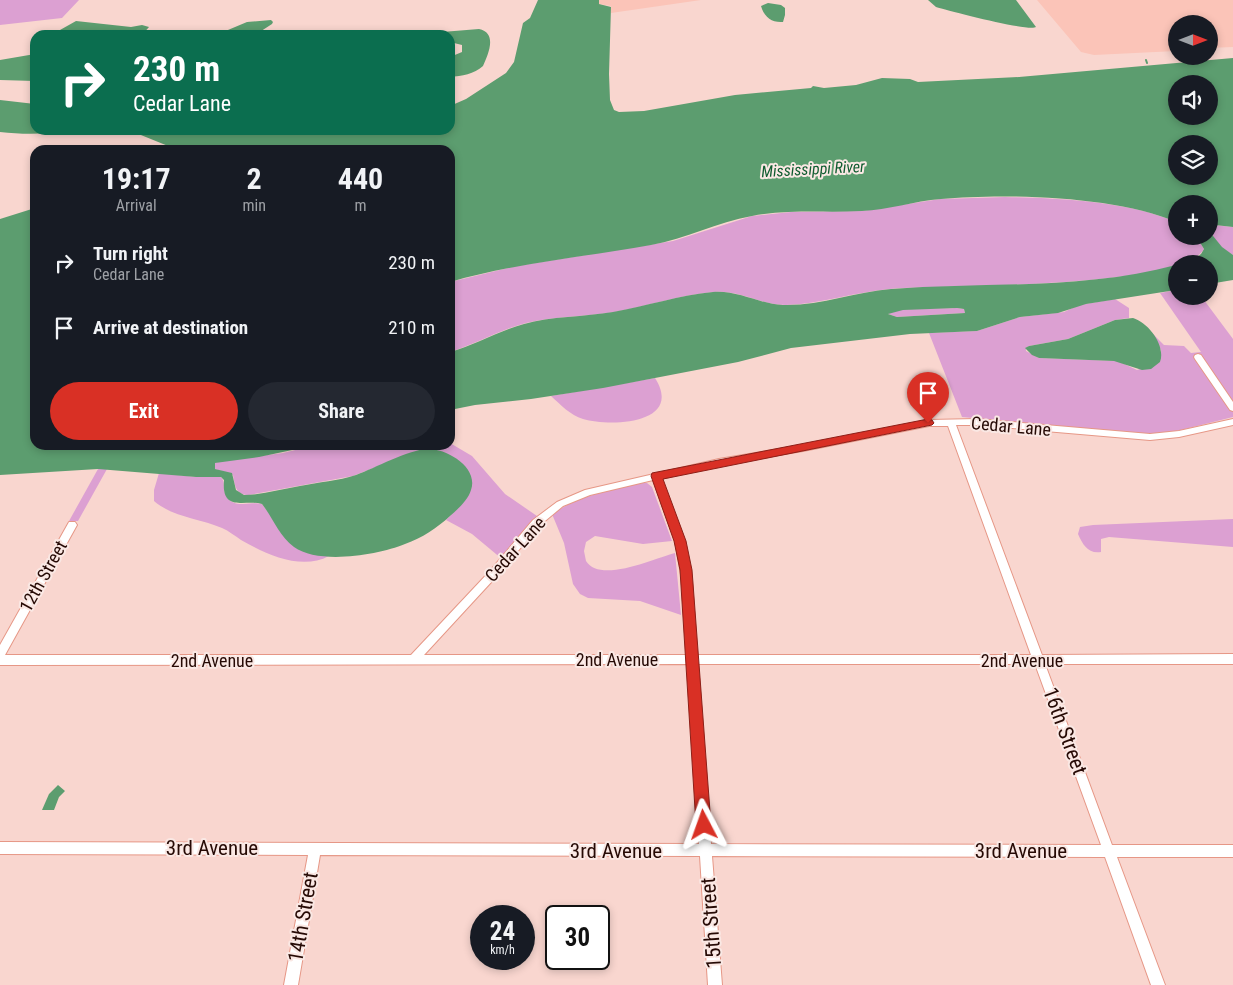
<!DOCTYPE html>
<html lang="en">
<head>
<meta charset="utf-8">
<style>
  body { margin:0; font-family:"Roboto Condensed",sans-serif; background:#242831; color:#f1f3f6; height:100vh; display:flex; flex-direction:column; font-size:19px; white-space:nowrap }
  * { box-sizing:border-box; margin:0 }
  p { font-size:16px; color:#9ea1a6 }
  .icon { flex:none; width:28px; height:28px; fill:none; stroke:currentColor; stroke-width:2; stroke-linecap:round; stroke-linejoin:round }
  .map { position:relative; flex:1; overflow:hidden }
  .panel { position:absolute; left:30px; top:145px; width:425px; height:305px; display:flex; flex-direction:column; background:#171b24; border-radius:15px; box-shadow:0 2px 8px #0003 }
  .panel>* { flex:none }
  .top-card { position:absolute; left:30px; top:30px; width:425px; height:105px; border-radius:15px; box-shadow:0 2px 8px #0003; background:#0b6e4f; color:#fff; overflow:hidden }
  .needle { width:32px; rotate:90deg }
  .tools { position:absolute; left:1168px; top:15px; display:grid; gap:10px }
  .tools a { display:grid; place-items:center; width:50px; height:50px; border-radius:50%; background:#171b24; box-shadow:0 2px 8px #0003; font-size:25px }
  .speed { position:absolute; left:470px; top:905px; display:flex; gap:10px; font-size:25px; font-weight:700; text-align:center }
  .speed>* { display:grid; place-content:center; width:65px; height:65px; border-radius:50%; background:#171b24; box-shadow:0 2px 8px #0003; line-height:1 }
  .speed small { font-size:12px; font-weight:400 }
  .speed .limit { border:2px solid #111; border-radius:8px; background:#fff; color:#111 }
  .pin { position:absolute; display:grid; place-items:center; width:42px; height:42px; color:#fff; margin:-51px -21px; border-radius:50% 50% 50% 0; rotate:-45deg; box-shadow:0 0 5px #0007 }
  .pin .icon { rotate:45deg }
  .me { position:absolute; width:55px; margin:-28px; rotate:356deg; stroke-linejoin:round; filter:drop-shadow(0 0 4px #0008) }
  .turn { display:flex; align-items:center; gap:18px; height:105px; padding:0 20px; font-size:22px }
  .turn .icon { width:65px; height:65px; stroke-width:2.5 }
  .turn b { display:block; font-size:35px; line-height:42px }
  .eta { display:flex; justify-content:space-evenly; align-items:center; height:85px; text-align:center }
  .eta b { font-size:30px; font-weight:700; line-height:35px }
  .button { display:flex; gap:10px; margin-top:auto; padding:10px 20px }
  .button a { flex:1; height:58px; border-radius:30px; background:#d93025; color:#fff; font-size:20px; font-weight:700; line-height:58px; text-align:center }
  .button a+a { background:#242831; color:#f1f3f6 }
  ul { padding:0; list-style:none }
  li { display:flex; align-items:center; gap:15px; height:65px; padding:0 20px }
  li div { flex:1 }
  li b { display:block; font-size:19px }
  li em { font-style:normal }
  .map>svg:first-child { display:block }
  .built { fill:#fbc4b8 }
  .green { fill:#dca0d2 }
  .water { fill:#5c9d6f; fill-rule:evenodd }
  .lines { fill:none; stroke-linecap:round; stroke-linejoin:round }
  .stream { stroke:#5c9d6f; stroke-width:2 }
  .minor-casing { stroke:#e69786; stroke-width:2 }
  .minor { fill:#fff; fill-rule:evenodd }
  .route { fill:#d93025; stroke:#8d1f18 }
  .labels { text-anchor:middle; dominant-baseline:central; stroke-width:4; stroke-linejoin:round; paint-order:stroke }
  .far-water-label { font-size:16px; font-style:italic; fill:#105c30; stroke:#fae8e4 }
  .street-label { font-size:18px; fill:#260a05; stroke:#fae8e4 }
  .near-street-label { font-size:21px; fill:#260a05; stroke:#fae8e4 }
</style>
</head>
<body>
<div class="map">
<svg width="1233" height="985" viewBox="0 0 1233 985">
  <rect width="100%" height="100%" fill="#f9d6cf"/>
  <path class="built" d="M 599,0 L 701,0 L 611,13 L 611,6 L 599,4 Z
    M 1037,0 L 1233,0 L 1233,47 L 1209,48 L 1209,24 L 1176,24 L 1176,51 L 1094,55 L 1081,52 Z"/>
  <path class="green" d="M 0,0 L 79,0 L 62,18 L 0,25 Z
    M 1005,197 C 1058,198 1128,201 1176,222 L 1176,236 L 1196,236 L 1204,249 C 1181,289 941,285 890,289 C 855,292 821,304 786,305 C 761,305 739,290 714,292 C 680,295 648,306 615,312 C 586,317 555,316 526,323 C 499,330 476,344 450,352 L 450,282 L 516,266 L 673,241 L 752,216 L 791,212 L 862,211 L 940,199 Z
    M 1214,225 L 1233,227 L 1233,255 C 1223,250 1210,239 1209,228 Z
    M 1176,290 L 1176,296 L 1201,296 L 1233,339 L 1233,417 L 1173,432 L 1146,434 L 962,417 L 929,333 L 977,331 L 1020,317 L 1064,312 L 1079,305 L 1115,299 L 1129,308 L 1129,318 L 1115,320 L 1068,339 L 1029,346 L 1026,348 L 1026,351 L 1039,358 L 1118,361 L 1137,370 L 1160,362 L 1161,350 L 1152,333 L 1164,345 L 1184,346 L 1191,353 L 1201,352 L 1160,293 Z
    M 957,308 L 964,309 L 965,313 L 897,317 L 888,314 C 897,306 943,309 957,308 Z
    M 655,378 C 684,424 611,427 583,419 C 570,415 561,405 551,396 Z
    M 450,443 L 472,456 L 505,494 L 537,516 L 502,559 L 472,534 L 446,520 L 466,499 L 420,450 L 353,476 L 249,495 C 236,495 235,487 233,475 L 215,469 L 213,466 L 215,463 L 221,461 L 283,453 L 316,445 L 450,445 Z
    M 98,469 L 107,469 L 78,521 L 69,521 Z
    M 159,473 L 196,477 L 221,477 C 226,482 222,489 226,495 C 233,510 251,501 262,504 C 286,534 285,552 329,556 C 301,571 266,554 241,540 C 235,536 229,531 222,528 C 199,518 174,518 154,501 L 154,490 Z
    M 642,483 L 647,483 L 652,487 L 672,541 L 643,544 L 595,536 L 586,542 L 584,551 L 586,561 C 600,584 655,558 675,553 L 681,615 L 640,601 L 588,598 L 580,594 L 573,584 L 564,543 L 552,514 C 580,495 611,490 642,483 Z
    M 1233,519 L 1233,547 L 1109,537 L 1101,539 L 1101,552 C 1088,554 1083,545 1078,534 L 1080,527 L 1093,525 Z"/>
  <path class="water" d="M 538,0 L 599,0 L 599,4 L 611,7 L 609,74 L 610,100 L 614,110 L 619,112 L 644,111 L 735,95 L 811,88 L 813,86 L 824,88 L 856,85 L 882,78 L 910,79 L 918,82 L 1019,77 L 1233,58 L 1233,227 L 1215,225 L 1209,229 L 1209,204 L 1176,204 L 1176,222 C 1117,196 1005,193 941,199 C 914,201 888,210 862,211 C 825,213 789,209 752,216 C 717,222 686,239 651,245 C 584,257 516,263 450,282 L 450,150 L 178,150 L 131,131 L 100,130 L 450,130 L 450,106 L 466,99 L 506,73 L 514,62 L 523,23 L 530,18 ZM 1176,84 L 1209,84 L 1209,116 L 1176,116 ZM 1176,144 L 1209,144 L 1209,176 L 1176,176 Z
    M 928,0 L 1016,0 L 1036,27 C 1029,32 950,11 936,7 Z
    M 768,3 L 781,5 L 785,8 L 785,15 L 783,22 C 772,23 764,17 761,6 Z
    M 271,20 L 273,22 L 272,24 L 255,35 L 216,35 L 247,22 Z
    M 76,21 L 131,27 L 142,25 L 149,27 L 142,35 L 58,35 L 60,30 Z
    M 479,29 C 498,33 488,55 483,66 C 474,74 462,76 450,77 L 450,57 L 462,52 L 462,45 L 450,42 L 450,35 L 405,35 Z
    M 35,54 L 35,81 L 0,80 L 0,60 Z
    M 0,100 L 35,104 L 35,130 L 77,130 C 51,134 26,135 0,132 Z
    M 35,208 L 35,445 L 316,445 L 259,457 L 215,463 L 215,469 L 232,473 L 236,490 L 244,495 C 262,495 281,489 300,486 C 319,482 338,481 356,475 C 375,468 408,450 427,449 C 446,448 479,467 471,490 C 468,500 458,509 450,516 C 437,528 422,538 405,544 C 378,555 319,565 294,547 C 279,536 273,518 262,504 C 245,499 221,513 224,480 L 221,477 L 196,477 L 98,469 L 0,475 L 0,219 Z
    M 1209,231 L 1222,247 L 1233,255 L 1233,280 L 1209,284 L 1209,264 L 1181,264 L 1194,259 L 1201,254 L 1204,249 L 1196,236 L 1209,236 Z
    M 1176,265 L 1176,290 L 1086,304 L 1058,313 L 1020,317 L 977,331 L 910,334 L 791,348 L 738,362 L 603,388 L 531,399 L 475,405 L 450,410 L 450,352 C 475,345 498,331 524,324 C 550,316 585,317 613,312 C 647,306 680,295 713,292 C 738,290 759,304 783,305 C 820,306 855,292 891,289 C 986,282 1083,290 1176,265 ZM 957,308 L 964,309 L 965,313 L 897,317 L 888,314 L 903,310 Z
    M 1133,318 C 1149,323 1166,346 1160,362 L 1151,369 L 1142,370 L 1114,361 L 1039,358 L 1032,355 L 1025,348 L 1029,346 L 1068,339 L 1115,320 Z
    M 58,785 L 65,791 L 59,797 L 54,810 L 42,810 L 49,794 Z"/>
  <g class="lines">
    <path class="stream" d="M 1146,60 L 1147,63"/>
    <defs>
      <path id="minor" d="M 1198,354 L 1201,355 L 1233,402 L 1233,411 L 1230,410 L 1195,359 L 1194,357 L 1195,355 Z
        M 977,419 L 1150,434 L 1179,431 L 1233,419 L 1233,425 L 1179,437 L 1150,440 L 977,425 L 956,425 L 1042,655 L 1233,654 L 1233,664 L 1045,664 L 1112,845 L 1233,845 L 1233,857 L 1117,857 L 1165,985 L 1151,985 L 1105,857 L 712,856 L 722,985 L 708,985 L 700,856 L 320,855 L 298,985 L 284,985 L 308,855 L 0,854 L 0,842 L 699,844 L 688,664 L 0,665 L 0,645 L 69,522 L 75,522 L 77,525 L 5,655 L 411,655 L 489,572 L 533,520 L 557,502 L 585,490 L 719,459 L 803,445 L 929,420 ZM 929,426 L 948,426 L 1031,655 L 697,655 L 692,580 L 685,541 L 661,479 L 719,465 L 803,451 ZM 653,480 L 675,541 L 682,580 L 687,655 L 424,655 L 495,578 L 539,526 L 563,506 L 590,495 ZM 698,664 L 1035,664 L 1101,845 L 711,844 Z"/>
    </defs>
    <use href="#minor" class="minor-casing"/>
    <use href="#minor" class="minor"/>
  </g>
  <path class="route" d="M 928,419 L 932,420 L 934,423 L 932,425 L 663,479 L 686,541 L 692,570 L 711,825 L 709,830 L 704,832 L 699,830 L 696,825 L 680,570 L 674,541 L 651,476 L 652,473 Z"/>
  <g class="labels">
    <g class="far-water-label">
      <text transform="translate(813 169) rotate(-3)">Mississippi River</text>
    </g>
    <g class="street-label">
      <text transform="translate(1011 426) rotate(5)">Cedar Lane</text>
      <text transform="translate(515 549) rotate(-48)">Cedar Lane</text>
      <text transform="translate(43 576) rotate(-61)">12th Street</text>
      <text x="617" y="659">2nd Avenue</text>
      <text x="212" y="660">2nd Avenue</text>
      <text x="1022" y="660">2nd Avenue</text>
    </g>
    <g class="near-street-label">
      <text transform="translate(1065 731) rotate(70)">16th Street</text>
      <text x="212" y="848">3rd Avenue</text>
      <text x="616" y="851">3rd Avenue</text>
      <text x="1021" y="851">3rd Avenue</text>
      <text transform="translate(303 917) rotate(-80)">14th Street</text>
      <text transform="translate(711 923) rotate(-94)">15th Street</text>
    </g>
  </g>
</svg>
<div class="tools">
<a><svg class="needle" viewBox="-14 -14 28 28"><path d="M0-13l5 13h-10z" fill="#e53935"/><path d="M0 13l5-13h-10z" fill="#9ea1a6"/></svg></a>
<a><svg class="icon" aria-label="sound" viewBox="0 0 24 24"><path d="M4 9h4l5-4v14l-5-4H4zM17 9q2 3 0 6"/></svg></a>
<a><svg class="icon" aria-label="layers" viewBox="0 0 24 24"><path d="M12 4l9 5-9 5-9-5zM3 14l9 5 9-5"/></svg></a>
<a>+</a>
<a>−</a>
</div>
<div class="speed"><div>24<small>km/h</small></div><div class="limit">30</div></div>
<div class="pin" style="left:928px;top:423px;background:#d93025"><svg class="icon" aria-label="arrive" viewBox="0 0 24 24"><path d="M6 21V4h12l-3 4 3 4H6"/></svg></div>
<svg class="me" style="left:704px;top:825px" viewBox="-20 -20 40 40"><path d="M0-17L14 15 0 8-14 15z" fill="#d93025" stroke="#fff" stroke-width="4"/></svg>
<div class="top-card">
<div class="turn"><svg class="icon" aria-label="right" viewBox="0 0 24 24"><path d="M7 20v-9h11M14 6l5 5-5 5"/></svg><div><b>230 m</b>Cedar Lane</div></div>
</div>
<section class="panel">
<div class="eta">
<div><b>19:17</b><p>Arrival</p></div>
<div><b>2</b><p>min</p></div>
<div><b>440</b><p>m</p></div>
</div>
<ul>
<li><svg class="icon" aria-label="right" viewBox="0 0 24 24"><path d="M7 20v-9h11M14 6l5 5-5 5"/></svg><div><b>Turn right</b><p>Cedar Lane</p></div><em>230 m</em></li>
<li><svg class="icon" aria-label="arrive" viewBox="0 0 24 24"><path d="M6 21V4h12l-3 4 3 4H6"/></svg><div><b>Arrive at destination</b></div><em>210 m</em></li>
</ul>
<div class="button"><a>Exit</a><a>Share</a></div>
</section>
</div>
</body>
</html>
